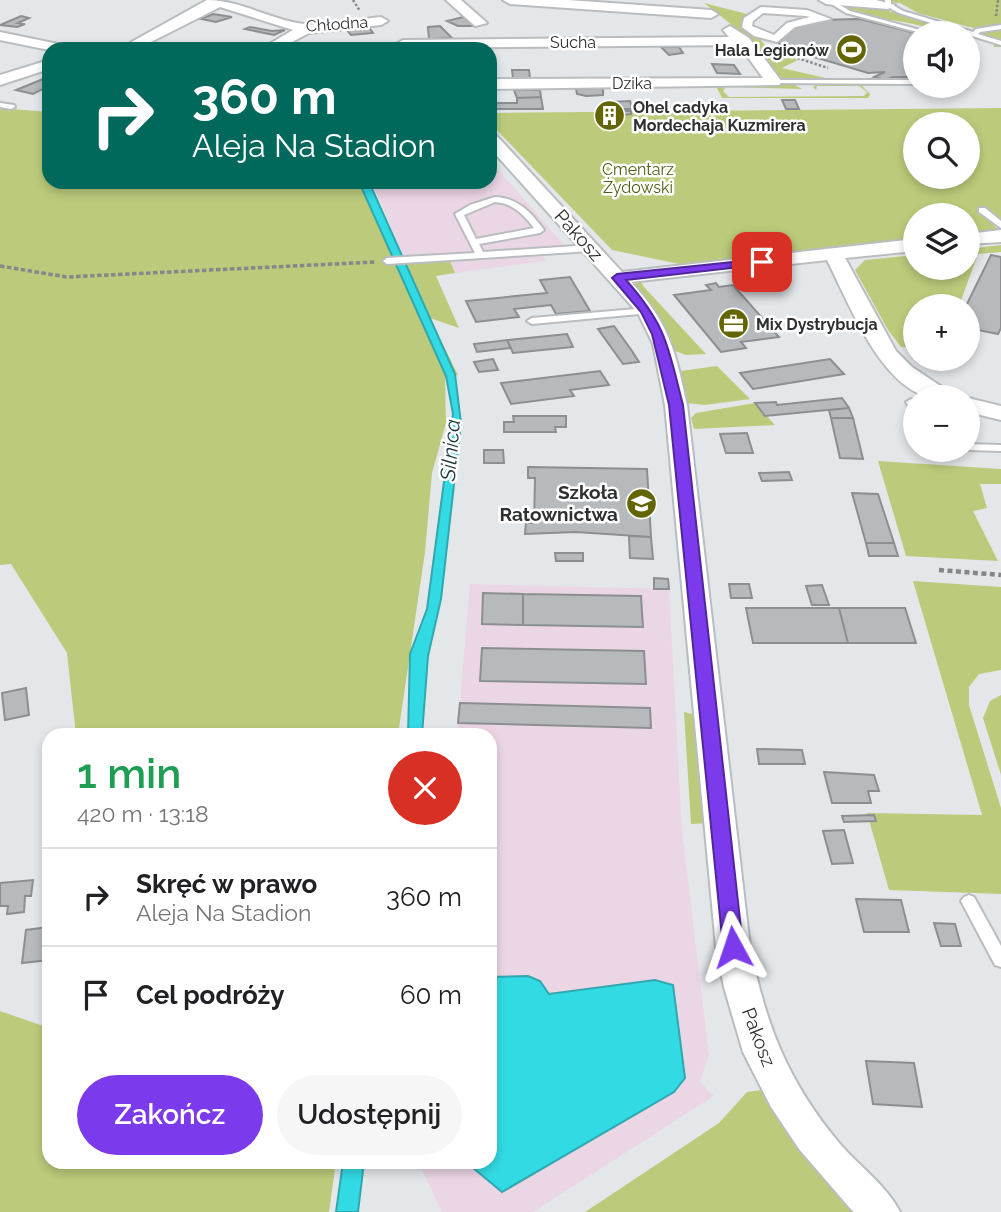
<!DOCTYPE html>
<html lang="pl">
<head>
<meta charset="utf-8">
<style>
  body { margin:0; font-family:Raleway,sans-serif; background:#f6f6f6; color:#202124; height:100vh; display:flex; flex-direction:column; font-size:26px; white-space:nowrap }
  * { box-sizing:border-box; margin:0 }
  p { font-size:23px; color:#757577 }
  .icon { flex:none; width:38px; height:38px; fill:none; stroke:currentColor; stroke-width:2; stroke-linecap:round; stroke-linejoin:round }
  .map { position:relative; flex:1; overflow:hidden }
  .details { position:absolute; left:42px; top:728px; width:455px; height:441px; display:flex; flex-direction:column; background:#fff; border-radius:21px; box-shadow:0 4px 10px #0003 }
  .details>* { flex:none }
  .guide { position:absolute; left:42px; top:42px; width:455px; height:147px; border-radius:21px; box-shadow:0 4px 10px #0003; background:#00695c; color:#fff; overflow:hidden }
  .tools { position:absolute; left:903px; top:21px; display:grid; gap:14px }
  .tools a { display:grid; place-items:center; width:77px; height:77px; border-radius:50%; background:#fff; box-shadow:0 4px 10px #0003; font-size:35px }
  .pin { position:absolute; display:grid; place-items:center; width:60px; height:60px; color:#fff; margin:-30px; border-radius:14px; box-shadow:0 4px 10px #0006 }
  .me { position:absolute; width:77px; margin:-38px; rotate:355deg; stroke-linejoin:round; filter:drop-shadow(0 0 5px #0008) }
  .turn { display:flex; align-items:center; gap:24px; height:147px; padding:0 35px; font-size:32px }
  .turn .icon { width:91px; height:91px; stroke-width:2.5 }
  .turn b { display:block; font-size:49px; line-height:60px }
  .round { display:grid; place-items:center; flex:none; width:74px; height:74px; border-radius:37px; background:#f6f6f6 }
  .summary { display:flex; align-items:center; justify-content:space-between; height:119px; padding:0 35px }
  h1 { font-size:42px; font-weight:600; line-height:52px; color:#1e9e55 }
  .primary-button { display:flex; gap:14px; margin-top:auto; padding:14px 35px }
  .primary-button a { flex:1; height:80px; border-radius:42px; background:#7c3aed; color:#fff; font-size:28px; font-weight:600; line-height:80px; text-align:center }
  .primary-button a+a { background:#f6f6f6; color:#202124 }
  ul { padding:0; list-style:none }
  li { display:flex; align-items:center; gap:21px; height:98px; padding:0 35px; border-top:2px solid #e0e0e0 }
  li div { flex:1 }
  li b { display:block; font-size:26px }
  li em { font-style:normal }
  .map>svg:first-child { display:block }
  .industrial { fill:#ebd6e5 }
  .green { fill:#bbcb7b; fill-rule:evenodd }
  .water { fill:#32dae4; stroke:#31a7ae; stroke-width:2 }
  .building { fill:#b7babd; stroke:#8c8f91; stroke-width:2 }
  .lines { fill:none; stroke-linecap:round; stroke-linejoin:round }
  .service-casing { stroke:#babdbf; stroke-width:4 }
  .pedestrian-casing { stroke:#babdbf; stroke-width:4 }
  .minor-casing { stroke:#babdbf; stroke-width:4 }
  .path-far2 { stroke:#858789; stroke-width:2.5; stroke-dasharray:2.5 2; stroke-linecap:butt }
  .path-far1 { stroke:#858789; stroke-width:3.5; stroke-dasharray:4.5 2.5; stroke-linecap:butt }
  .path { stroke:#858789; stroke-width:4.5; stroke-dasharray:5 3.5; stroke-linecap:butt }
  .service { fill:#fff; fill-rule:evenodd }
  .pedestrian { fill:#fff; fill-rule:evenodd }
  .minor { fill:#fff; fill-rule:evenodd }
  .route { fill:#7c3aed; stroke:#51269a; stroke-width:2 }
  .labels { text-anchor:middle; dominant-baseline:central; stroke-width:5; stroke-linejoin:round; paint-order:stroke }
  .far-street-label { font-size:16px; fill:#2f3031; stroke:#fff }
  .far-poi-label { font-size:16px; font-weight:bold; fill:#2f3031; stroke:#fff; text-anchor:start }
  .far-park-label { font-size:16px; fill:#535e14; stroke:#fff }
  .street-label { font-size:19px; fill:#2f3031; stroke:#fff }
  .poi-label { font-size:19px; font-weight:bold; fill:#2f3031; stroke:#fff; text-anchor:end }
  .water-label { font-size:21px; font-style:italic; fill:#1e383a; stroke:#fff }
</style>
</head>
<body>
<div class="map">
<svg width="1001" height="1212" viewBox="0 0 1001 1212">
  <rect width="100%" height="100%" fill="#e4e7ea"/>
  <path class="industrial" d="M 495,166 L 565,246 L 540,249 L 546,261 L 455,273 L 450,261 L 406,263 L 372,182 L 490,182 L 490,167 Z
    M 470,584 L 669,589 L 682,830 L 709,1055 L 700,1082 L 714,1096 L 533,1212 L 442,1212 L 418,1162 L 490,1162 L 490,735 L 457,735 Z"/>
  <path class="green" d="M 863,0 L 1001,0 L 1001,47 L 994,47 L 993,42 L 979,34 L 980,31 L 977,29 L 918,13 L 900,3 Z
    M 704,3 L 755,16 L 746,22 L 762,36 L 760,38 C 767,53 783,55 798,60 L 782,68 L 830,79 L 781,80 L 755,43 Z
    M 839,6 L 882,9 L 963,33 C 940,33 920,24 898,21 C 878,18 857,16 839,6 Z
    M 783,84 L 795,85 L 802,89 L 726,87 L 723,91 L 729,97 L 864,96 L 867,92 L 859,86 L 817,86 L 816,90 L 813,87 L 817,84 L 915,85 L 862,86 L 870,94 L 868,98 L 722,98 L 716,86 Z
    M 0,108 L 49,112 L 49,182 L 369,182 L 405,263 L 450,261 L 455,273 L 436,276 L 459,328 L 430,318 L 458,375 L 445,377 L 446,423 L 432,473 L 425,552 L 398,735 L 76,735 L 67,653 L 11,564 L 0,565 Z
    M 1001,108 L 1001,221 L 988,209 L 977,211 L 999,230 L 968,233 L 968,215 L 915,215 L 915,239 L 679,264 L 612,250 L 490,123 L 490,113 ZM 915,124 L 968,124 L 968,177 L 915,177 Z
    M 1001,245 L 1001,252 L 978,254 L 959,306 L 915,306 L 915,348 L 901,347 L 888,330 L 855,270 L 865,260 L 915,255 L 915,268 L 968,268 L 968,249 Z
    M 639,279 L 644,287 L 706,354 L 686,355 L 675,351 L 655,309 L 635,285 Z
    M 717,366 L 750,399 L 705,405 L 686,403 L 681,371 Z
    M 755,403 L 775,425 L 694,429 L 691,418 L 696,413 Z
    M 878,461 L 1001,469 L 1001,484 L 980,484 L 987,508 L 973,511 L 998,561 L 906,556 Z
    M 913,581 L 1001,587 L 1001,670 L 979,674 L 969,687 L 969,705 L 1001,808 L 1001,894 L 889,890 L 867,813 L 982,815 Z
    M 1001,695 L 1001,775 L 983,718 L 990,701 Z
    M 684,712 L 700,716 L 708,823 L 691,824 Z
    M 0,1011 L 49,1028 L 49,1162 L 336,1162 L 329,1212 L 0,1212 Z
    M 761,1090 L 860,1212 L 585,1212 L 719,1123 L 747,1092 Z"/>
  <path class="water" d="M 359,182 L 369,182 L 455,374 L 461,423 L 441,599 L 428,656 L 422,735 L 408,735 L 410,654 L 427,609 L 453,414 L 446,376 Z
    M 528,976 L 540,981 L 549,994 L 655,980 L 673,985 L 685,1078 L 674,1092 L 502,1192 L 466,1162 L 490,1162 L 490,977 Z
    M 343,1162 L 364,1162 L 358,1212 L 336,1212 Z"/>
  <path class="building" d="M 213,14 L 232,17 L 216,22 L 201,19 Z
    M 21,16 L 29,18 L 18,23 L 25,24 L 17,27 L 0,25 Z
    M 463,17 L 474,26 L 458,26 L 447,21 Z
    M 860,19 L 915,33 L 915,77 L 893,77 L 886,80 L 874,77 L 885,72 L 868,73 L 777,46 L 780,45 L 777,40 L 783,29 L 815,20 Z
    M 368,26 L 373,33 L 351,35 L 346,29 Z
    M 440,26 L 452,38 L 429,39 L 428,27 Z
    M 250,27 L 272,31 L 285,30 L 274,35 L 245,29 Z
    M 661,47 L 679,47 L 683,53 L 669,55 Z
    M 712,64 L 734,65 L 740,74 L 717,73 Z
    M 512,70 L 529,70 L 530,78 L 513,78 Z
    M 48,77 L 49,86 L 33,94 L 16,90 Z
    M 603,88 L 603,95 L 586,96 L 577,94 L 576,89 Z
    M 514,90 L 540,90 L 541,97 L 517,98 Z
    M 541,97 L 543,109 L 490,109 L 490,103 L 517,103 L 517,98 Z
    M 782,100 L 795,100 L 799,109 L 786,109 Z
    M 630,101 L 632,109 L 614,109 L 612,102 Z
    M 600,111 L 631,111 L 631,114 L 601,118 Z
    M 991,255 L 1001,257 L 1001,328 L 998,334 L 968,328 L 966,306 Z
    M 570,277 L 590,311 L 556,314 L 551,305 L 514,309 L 519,317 L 476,322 L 466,301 L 547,293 L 540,280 Z
    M 716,283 L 719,287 L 733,285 L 779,337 L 741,342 L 746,348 L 721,352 L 674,295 L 711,290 L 706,285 Z
    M 614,326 L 632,351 L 639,362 L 623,364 L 598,329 Z
    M 567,334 L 573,347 L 513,353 L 507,340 Z
    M 507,340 L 511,348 L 477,352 L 474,344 Z
    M 493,359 L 498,370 L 479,372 L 474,362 Z
    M 830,359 L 844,374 L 753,389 L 740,373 Z
    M 600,371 L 609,385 L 570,390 L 574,396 L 511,404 L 501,383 Z
    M 842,398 L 849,408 L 765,416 L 755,403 L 776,402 L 777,405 Z
    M 849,408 L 853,418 L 831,418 L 829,410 Z
    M 513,416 L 566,416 L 566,427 L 555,427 L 556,432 L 504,432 L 504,422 L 514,422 Z
    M 831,418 L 853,418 L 863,459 L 840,458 Z
    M 747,433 L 753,453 L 726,453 L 720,434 Z
    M 484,450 L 503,450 L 504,463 L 484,463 Z
    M 528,467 L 647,469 L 651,537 L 576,532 L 525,534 L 526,523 L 534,523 L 535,478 L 528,478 Z
    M 789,472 L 792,480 L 762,481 L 759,473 Z
    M 852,493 L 878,494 L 894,543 L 866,543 Z
    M 629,536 L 651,537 L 653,559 L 630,558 Z
    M 866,543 L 894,543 L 898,556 L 869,556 Z
    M 555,553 L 583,553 L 583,561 L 556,561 Z
    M 654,578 L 668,579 L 669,589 L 654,589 Z
    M 729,584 L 749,584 L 752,598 L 731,598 Z
    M 822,585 L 829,605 L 812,605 L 806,586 Z
    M 483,593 L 523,594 L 523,625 L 482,624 Z
    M 523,594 L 641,596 L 643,627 L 523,625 Z
    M 746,608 L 839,608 L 848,643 L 753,643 Z
    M 839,608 L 905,608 L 916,643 L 848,643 Z
    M 482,648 L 644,651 L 646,684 L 480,681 Z
    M 26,688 L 29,715 L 5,720 L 2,693 Z
    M 460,703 L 650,708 L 651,728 L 458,723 Z
    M 757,749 L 802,750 L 805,764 L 759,764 Z
    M 824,772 L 874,775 L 879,791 L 868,791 L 871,803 L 832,803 Z
    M 874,815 L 876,821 L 844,822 L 842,816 Z
    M 844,830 L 853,863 L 832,864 L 823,831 Z
    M 33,880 L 31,896 L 25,896 L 24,912 L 7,914 L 8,906 L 0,906 L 0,883 Z
    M 856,899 L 901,900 L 909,932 L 864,932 Z
    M 934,923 L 955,924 L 961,946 L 941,946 Z
    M 49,927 L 49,960 L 22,963 L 26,930 Z
    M 866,1061 L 914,1063 L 922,1107 L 873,1104 Z"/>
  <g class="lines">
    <defs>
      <path id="service" d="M 825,0 L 832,0 L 850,11 L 931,33 L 921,33 L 846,13 Z
        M 885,0 L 891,0 L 891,4 L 903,11 L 973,32 L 976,29 L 1001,25 L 1001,29 L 980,32 L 978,34 L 1001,41 L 1001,45 L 899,13 L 886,6 Z
        M 968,45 L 970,46 L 977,58 L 971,71 L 968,73 L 968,64 L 971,58 L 968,53 Z
        M 774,80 L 915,80 L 915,84 L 772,83 L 770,82 Z
        M 0,103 L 14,105 L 15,107 L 11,109 L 0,107 Z
        M 495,197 C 518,198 531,212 544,230 L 540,233 L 479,244 L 483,252 L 591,245 L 595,248 L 591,251 L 387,264 L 383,261 L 387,258 L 475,253 L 455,214 L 470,205 ZM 495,202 C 513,203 524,215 534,228 L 476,239 L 464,215 Z
        M 979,208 L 985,208 L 1001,221 L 1001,228 L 979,212 Z
        M 647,308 L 652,311 L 650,313 L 532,324 L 527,321 L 532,318 Z
        M 911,399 L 915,401 L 915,411 L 911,410 L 906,402 Z
        M 968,444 L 1001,445 L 1001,451 L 968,450 L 966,450 Z
        M 969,895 L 974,897 L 1001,946 L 1001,967 L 995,965 L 961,901 L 964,897 Z"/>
      <path id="pedestrian" d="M 761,7 L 807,10 L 831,19 L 795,27 L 777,42 L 754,36 L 742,27 L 744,18 ZM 763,13 L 806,16 L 810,17 L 787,23 L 774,35 L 752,26 L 753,21 Z"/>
      <path id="minor" d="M 207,0 C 241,0 270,20 304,24 C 328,27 357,19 381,17 L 388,21 L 381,25 L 309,33 L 279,49 L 261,49 L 293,30 L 220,7 L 137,49 L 119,49 Z
        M 446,0 L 461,0 L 487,23 L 475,26 Z
        M 503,0 L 568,0 L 711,10 L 718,14 L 711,18 L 510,4 Z
        M 819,0 L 876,0 L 895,5 L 888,9 L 826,4 Z
        M 730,26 L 749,38 L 782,82 L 779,85 L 490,89 L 490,79 L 763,78 L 739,45 L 403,48 L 396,44 L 403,40 L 729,37 L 723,30 Z
        M 0,32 L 63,45 L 70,49 L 49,50 L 0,40 Z
        M 49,60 L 49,69 L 0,85 L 0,75 Z
        M 490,133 L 496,135 L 622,272 L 915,239 L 915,251 L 845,258 L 896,351 L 912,367 L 957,397 C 948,397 937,399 929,397 C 880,386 848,301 827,260 L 631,282 C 670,324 675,351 687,405 L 750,947 C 766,1026 788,1082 840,1144 C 859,1166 887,1186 900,1212 L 854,1212 L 849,1207 L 799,1149 L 771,1107 L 743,1052 L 724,987 L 716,947 L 665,405 L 653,344 L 638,313 L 490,148 Z
        M 1001,230 L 1001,242 L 968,244 L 968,234 Z
        M 968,398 L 1001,406 L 1001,420 L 968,412 Z"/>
    </defs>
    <use href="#service" class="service-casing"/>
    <use href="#pedestrian" class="pedestrian-casing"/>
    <use href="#minor" class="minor-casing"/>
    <path class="path-far2" d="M 353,0 L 360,11
      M 996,16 L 998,0
      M 776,51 L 828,68"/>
    <path class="path-far1" d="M 0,266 L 67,277 L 375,262"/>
    <path class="path" d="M 939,570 L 1001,575"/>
    <use href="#service" class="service"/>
    <use href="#pedestrian" class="pedestrian"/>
    <use href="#minor" class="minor"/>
  </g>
  <path class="route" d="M 762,259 L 766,260 L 766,264 L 626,280 C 667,326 668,347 683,405 L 743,947 L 740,953 L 726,953 L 723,947 L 669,405 L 652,334 L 641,312 L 612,278 L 617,274 Z"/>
  <defs>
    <symbol id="stadium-disc" viewBox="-11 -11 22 22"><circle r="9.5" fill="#626500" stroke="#fff"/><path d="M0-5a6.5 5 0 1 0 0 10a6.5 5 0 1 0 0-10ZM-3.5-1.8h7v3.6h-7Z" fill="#fff"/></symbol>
    <symbol id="building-disc" viewBox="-11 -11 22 22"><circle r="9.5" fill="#626500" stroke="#fff"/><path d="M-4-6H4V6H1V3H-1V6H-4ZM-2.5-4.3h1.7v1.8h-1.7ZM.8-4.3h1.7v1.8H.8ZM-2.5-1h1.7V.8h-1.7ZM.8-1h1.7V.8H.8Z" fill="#fff"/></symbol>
    <symbol id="office-disc" viewBox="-11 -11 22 22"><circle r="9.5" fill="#626500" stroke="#fff"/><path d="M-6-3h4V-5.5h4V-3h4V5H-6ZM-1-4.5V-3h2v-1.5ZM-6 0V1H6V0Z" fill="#fff"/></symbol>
    <symbol id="school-disc" viewBox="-11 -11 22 22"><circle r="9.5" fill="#626500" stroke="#fff"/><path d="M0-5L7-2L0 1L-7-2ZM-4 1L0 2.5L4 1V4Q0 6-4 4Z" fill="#fff"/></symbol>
  </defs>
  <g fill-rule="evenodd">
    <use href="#stadium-disc" x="834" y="32" width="35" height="35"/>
    <use href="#building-disc" x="592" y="98" width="35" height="35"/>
    <use href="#office-disc" x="716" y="306" width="35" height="35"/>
    <use href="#school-disc" x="624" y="486" width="35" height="35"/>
  </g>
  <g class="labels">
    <g class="far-street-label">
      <text transform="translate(337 24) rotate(-4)">Chłodna</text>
      <text x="573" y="42">Sucha</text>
      <text x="632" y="83">Dzika</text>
    </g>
    <g class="far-poi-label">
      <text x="829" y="50" text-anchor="end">Hala Legionów</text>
      <text x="633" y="107">Ohel cadyka<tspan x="633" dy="18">Mordechaja Kuzmirera</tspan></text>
      <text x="756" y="324">Mix Dystrybucja</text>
    </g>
    <g class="far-park-label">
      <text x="638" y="169">Cmentarz<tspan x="638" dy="18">Żydowski</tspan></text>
    </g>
    <g class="street-label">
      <text transform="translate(579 235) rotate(48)">Pakosz</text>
      <text transform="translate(759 1037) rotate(69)">Pakosz</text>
    </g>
    <g class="poi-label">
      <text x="618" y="492">Szkoła<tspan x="618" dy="22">Ratownictwa</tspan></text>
    </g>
    <g class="water-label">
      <text transform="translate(450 450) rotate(-85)">Silnica</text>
    </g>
  </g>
</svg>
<div class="tools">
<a><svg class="icon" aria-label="sound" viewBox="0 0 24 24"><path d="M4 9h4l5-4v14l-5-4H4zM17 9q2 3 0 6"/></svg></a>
<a><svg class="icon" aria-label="search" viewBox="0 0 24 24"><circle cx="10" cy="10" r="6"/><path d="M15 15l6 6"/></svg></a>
<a><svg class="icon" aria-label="layers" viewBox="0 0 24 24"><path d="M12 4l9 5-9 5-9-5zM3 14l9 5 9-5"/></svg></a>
<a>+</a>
<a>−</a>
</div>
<div class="pin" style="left:762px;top:262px;background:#d93025"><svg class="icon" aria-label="arrive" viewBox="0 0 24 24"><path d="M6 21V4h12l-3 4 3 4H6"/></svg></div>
<svg class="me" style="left:733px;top:947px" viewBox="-20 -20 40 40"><path d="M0-17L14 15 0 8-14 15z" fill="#7c3aed" stroke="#fff" stroke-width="4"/></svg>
<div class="guide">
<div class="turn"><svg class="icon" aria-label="right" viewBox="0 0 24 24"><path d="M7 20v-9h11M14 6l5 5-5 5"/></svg><div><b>360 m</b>Aleja Na Stadion</div></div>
</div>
<section class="details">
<div class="summary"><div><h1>1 min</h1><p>420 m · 13:18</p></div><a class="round" style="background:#d93025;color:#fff"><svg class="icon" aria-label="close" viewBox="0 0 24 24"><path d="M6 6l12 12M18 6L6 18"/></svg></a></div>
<ul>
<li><svg class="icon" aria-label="right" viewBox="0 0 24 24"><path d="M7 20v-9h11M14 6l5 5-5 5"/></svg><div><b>Skręć w prawo</b><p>Aleja Na Stadion</p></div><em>360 m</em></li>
<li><svg class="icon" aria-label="arrive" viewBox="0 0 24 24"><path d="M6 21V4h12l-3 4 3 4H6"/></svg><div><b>Cel podróży</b></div><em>60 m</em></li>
</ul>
<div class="primary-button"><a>Zakończ</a><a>Udostępnij</a></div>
</section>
</div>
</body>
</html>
